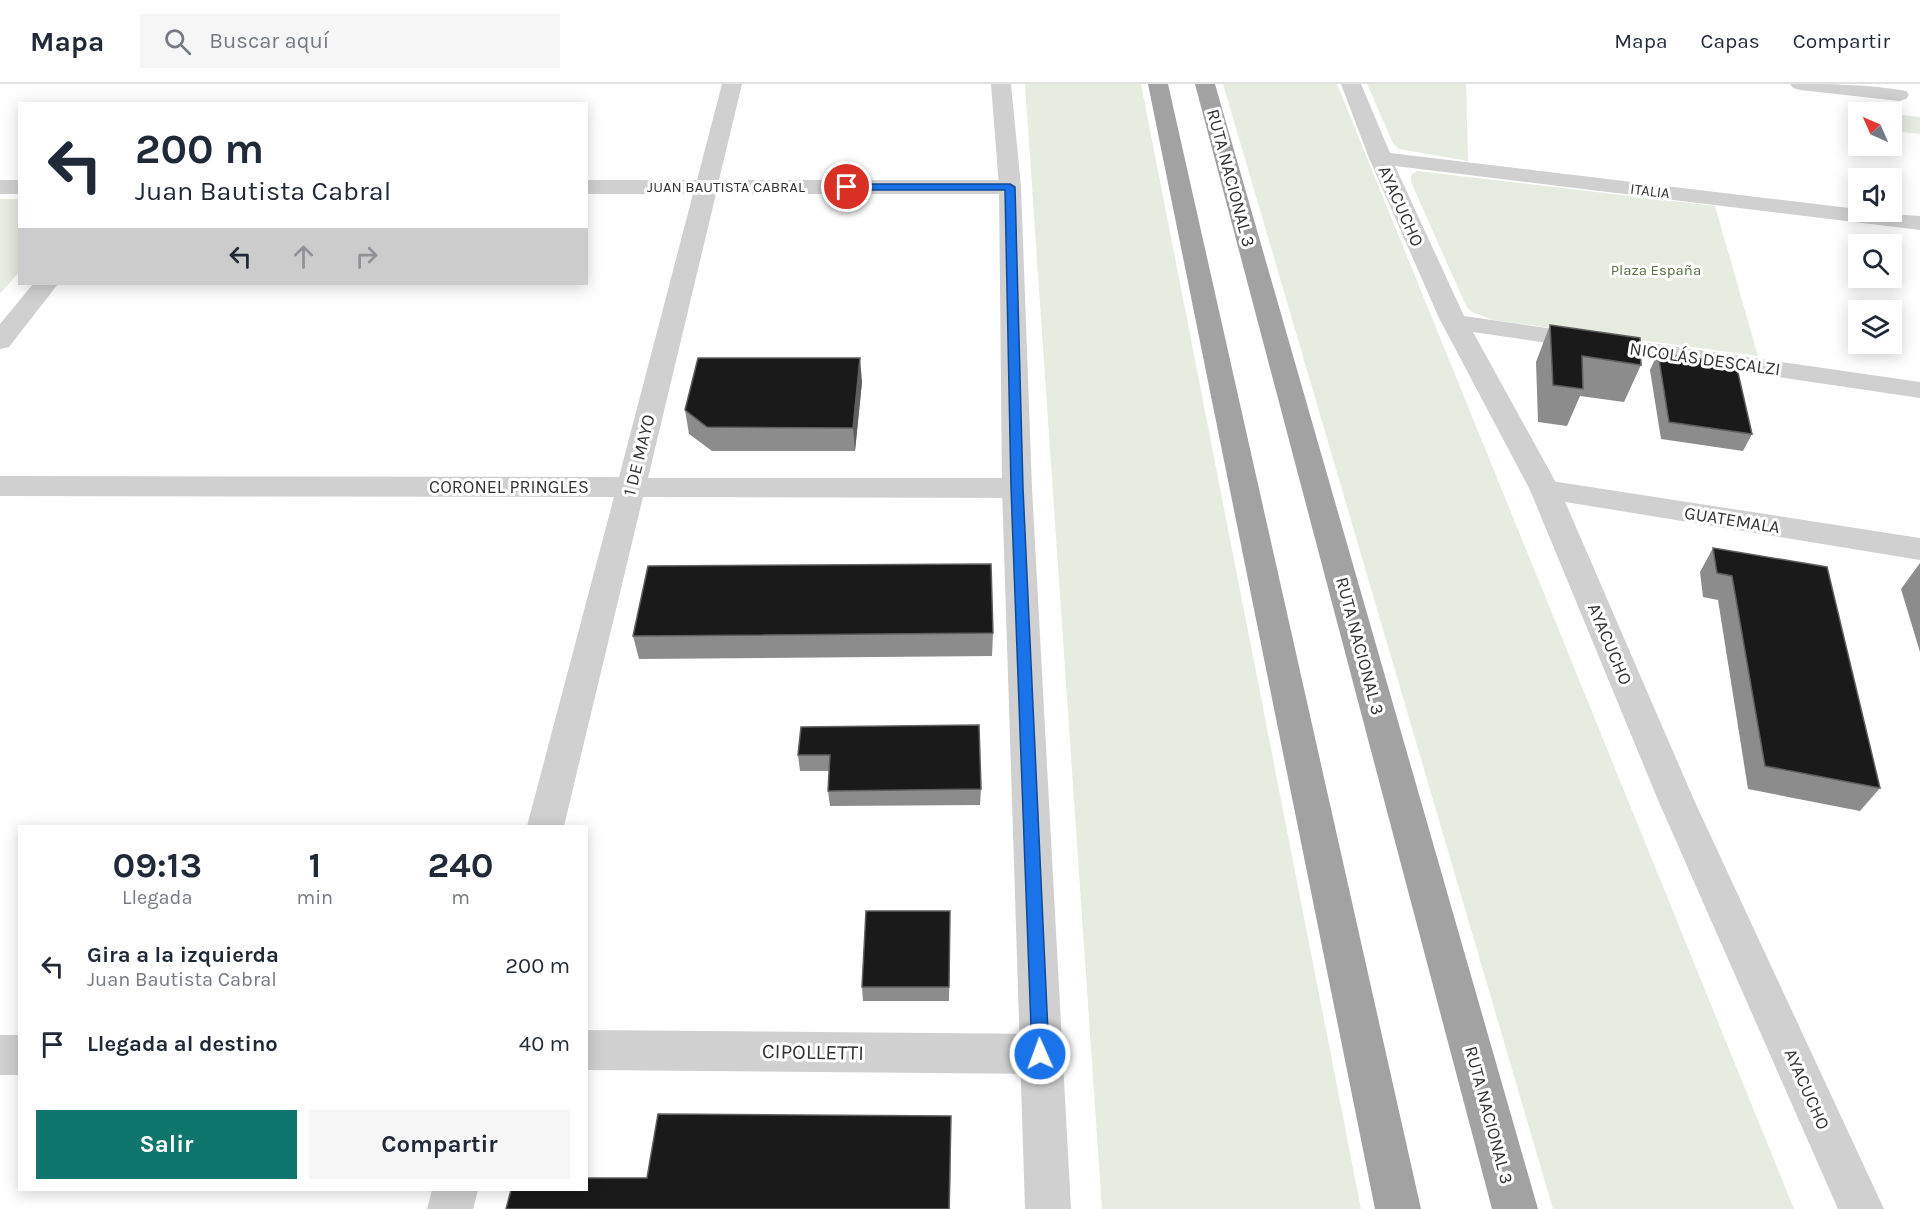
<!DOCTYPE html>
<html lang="es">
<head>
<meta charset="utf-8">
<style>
  body { margin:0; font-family:Karla,sans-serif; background:#f6f6f7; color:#1f2937; height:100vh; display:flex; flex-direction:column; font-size:22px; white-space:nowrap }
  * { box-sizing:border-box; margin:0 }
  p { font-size:20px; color:#747a83 }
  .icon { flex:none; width:33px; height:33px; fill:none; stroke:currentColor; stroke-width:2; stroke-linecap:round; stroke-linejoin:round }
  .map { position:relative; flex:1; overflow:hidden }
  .side { position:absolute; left:18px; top:741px; width:570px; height:366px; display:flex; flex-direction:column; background:#fff; border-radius:0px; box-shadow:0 3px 15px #0003 }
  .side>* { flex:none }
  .hud { position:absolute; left:18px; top:18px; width:570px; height:183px; border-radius:0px; box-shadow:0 3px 15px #0003; background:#fff; color:#1f2937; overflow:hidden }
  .needle { width:39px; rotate:315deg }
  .buttons { position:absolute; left:1848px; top:18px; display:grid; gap:12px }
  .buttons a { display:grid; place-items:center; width:54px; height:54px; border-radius:0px; background:#fff; box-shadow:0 3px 15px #0003; font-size:30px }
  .pin { position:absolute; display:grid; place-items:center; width:51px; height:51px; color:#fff; margin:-26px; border:3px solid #fff; border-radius:50%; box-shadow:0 2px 6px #0007 }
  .me { position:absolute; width:66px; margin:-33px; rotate:358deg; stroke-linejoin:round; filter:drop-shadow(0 0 4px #0008) }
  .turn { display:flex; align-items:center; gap:21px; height:126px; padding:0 18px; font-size:27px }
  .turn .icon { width:78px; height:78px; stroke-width:2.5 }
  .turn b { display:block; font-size:42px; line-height:51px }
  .lanes { display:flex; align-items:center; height:57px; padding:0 18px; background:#0003; justify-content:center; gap:30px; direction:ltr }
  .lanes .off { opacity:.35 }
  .eta { display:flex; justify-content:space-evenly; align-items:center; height:102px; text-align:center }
  .eta b { font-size:36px; font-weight:700; line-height:42px }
  .button { display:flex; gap:12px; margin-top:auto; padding:12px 18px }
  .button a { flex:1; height:69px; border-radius:0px; background:#0f766e; color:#fff; font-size:24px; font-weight:700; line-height:69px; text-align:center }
  .button a+a { background:#f6f6f7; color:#1f2937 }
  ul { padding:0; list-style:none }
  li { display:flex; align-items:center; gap:18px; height:78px; padding:0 18px }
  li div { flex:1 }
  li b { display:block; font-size:22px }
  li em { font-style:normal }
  header { display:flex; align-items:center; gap:36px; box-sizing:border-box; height:84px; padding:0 30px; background:#fff; border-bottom:2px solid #e0e1e3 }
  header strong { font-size:28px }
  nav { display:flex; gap:33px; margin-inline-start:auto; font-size:21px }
  .search { width:420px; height:54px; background:#f6f6f7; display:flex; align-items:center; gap:15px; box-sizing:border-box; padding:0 21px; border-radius:0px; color:#747a83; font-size:22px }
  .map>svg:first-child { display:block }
  .green { fill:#e6ecdf }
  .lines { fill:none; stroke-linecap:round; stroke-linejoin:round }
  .minor { fill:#d0d0d0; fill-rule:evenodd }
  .tertiary { fill:#d0d0d0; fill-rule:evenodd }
  .trunk { fill:#a2a2a2; fill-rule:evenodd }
  .wall { fill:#8c8c8c }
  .shaded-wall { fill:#5f5f5f }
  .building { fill:#1a1a1a; stroke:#5f5f5f; stroke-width:1.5 }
  .route { fill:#1a73e8; stroke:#114b97; stroke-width:1.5 }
  .labels { text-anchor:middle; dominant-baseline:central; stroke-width:6; stroke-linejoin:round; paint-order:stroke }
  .far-street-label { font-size:15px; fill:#333; stroke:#fff }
  .far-park-label { font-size:15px; fill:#56703f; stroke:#fff }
  .street-label { font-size:18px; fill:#333; stroke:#fff }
  .near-street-label { font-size:21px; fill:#333; stroke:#fff }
</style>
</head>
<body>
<header>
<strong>Mapa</strong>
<div class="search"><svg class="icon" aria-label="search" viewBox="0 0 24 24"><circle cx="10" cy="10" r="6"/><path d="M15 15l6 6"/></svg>Buscar aquí</div>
<nav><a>Mapa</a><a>Capas</a><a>Compartir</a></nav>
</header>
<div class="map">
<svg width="1920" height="1125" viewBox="0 0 1920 1125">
  <rect width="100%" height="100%" fill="#fff"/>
  <path class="green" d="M 1025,0 L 1141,0 L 1361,1125 L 1102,1125 Z
    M 1223,0 L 1337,0 L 1794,1125 L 1553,1125 Z
    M 1367,0 L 1466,0 L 1468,77 L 1399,65 L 1393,59 Z
    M 1892,30 L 1920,33 L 1920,50 L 1892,47 Z
    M 1417,87 L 1715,122 L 1758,272 L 1493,236 L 1472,228 L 1466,222 L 1411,98 L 1411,91 Z
    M 0,115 L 19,115 L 20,187 L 0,210 Z"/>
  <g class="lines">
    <path class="minor" d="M 722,0 L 742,0 L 719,96 L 1010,96 L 1018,98 L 1021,103 L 1018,108 L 1010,110 L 716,110 L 648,394 L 1017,394 L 1027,397 L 1032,404 L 1027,411 L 1017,414 L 643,413 L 564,742 L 527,742 L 614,413 L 0,412 L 0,392 L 619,393 L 693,110 L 586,110 L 586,96 L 697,96 Z
      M 1341,0 L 1361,0 L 1390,69 L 1858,125 L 1858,128 L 1920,132 L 1920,146 L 1395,82 L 1464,232 L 1920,298 L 1920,314 L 1473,248 L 1560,406 L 1694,716 L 1884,1125 L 1838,1125 L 1658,716 L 1530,406 L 1439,234 L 1369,74 Z
      M 1790,0 C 1828,0 1869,0 1906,7 L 1909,11 L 1906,15 L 1899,17 L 1800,6 L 1793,4 Z
      M 0,96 L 20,96 L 20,110 L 0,110 Z
      M 33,200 L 58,200 L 9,263 L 0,265 L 0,240 Z
      M 586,946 L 1040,950 L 1055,956 L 1061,970 L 1055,984 L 1040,990 L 586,986 Z
      M 0,951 L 20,951 L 20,991 L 0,991 Z
      M 432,1106 L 478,1106 L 473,1125 L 427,1125 Z"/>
    <path class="tertiary" d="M 991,0 L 1011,0 L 1021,103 L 1032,404 L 1071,1125 L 1025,1125 L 1002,404 L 999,103 Z
      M 1545,396 L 1920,454 L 1920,476 L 1535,413 L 1530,406 L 1535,399 Z"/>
    <path class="trunk" d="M 1148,0 L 1168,0 L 1421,1125 L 1375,1125 Z
      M 1195,0 L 1215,0 L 1538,1125 L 1492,1125 Z"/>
  </g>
  <path class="wall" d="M 1550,241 L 1641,281 L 1624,318 L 1580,312 L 1567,342 L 1538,338 L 1536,278 Z
    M 1658,269 L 1752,350 L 1743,367 L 1661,355 L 1650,286 Z
    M 862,298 L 855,367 L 712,367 L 689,350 L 685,326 Z
    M 1713,464 L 1880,704 L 1860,727 L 1748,705 L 1718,516 L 1703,513 L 1700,488 Z
    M 1920,479 L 1920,568 L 1901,505 Z
    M 993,549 L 992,572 L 639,575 L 633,552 Z
    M 801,643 L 981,705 L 980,721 L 830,722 L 828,707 L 829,687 L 800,687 L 798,671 Z
    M 950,827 L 949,917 L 863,917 L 862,903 Z"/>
  <path class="shaded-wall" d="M 860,274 L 862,298 L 855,367 L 853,344 Z
    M 951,1032 L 950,1125 L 949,1125 Z"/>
  <path class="building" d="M 1550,241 L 1640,254 L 1641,281 L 1582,272 L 1583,305 L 1553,301 Z
    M 1658,269 L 1736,280 L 1752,350 L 1669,338 Z
    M 698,274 L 860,274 L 853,344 L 707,343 L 685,326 Z
    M 1713,464 L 1827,483 L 1880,704 L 1765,682 L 1732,492 L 1717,489 Z
    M 991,480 L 993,549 L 633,552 L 648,482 Z
    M 979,641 L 981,705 L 828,707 L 830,671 L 798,671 L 801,643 Z
    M 866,827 L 950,827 L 949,903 L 862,903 Z
    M 658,1030 L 951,1032 L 949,1125 L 506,1125 L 511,1106 L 586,1106 L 586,1094 L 647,1094 Z"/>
  <path class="route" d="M 1010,100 L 1015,103 L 1023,404 L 1049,970 L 1047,976 L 1040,979 L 1034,976 L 1032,970 L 1011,404 L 1005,106 L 847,106 L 842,103 L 847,100 Z"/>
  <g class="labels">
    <g class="far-street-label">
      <text x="726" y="103">JUAN BAUTISTA CABRAL</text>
      <text transform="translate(1650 107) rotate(7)">ITALIA</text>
    </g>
    <g class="far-park-label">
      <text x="1656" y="186">Plaza España</text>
    </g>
    <g class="street-label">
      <text transform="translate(1231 94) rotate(75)">RUTA NACIONAL 3</text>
      <text transform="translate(1401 122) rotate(66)">AYACUCHO</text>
      <text transform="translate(1705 275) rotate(8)">NICOLÁS DESCALZI</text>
      <text transform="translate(639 371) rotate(-76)">1 DE MAYO</text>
      <text x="509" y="403">CORONEL PRINGLES</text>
      <text transform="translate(1732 436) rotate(9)">GUATEMALA</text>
      <text transform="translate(1610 560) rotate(67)">AYACUCHO</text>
      <text transform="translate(1360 562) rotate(75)">RUTA NACIONAL 3</text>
      <text transform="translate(1807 1005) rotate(66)">AYACUCHO</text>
      <text transform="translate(1489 1031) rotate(75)">RUTA NACIONAL 3</text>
    </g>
    <g class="near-street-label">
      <text transform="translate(813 968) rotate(1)">CIPOLLETTI</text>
    </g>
  </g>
</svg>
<div class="buttons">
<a><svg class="needle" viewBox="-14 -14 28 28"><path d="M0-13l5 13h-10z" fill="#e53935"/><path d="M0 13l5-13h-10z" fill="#747a83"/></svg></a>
<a><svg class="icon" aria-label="sound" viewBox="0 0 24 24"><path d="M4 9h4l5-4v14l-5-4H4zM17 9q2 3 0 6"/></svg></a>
<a><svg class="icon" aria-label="search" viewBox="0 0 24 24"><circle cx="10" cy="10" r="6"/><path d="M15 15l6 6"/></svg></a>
<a><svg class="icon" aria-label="layers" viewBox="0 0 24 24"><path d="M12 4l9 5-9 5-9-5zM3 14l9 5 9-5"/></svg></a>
</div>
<div class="pin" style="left:847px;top:103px;background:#d93025"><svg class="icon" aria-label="arrive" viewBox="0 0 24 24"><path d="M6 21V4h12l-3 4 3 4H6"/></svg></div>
<svg class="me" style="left:1040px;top:970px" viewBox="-20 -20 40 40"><circle r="17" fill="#1a73e8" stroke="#fff" stroke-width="3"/><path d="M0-11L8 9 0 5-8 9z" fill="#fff"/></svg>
<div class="hud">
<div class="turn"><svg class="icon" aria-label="left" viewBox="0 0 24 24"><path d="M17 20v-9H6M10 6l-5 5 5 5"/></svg><div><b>200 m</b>Juan Bautista Cabral</div></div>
<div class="lanes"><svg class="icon" aria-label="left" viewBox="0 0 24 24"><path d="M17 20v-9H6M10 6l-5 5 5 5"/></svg><svg class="icon off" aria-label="ahead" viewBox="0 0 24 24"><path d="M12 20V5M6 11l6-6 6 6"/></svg><svg class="icon off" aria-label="right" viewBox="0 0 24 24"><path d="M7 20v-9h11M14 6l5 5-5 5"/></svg></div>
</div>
<section class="side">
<div class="eta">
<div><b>09:13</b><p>Llegada</p></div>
<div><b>1</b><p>min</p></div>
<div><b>240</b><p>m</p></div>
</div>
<ul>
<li><svg class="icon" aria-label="left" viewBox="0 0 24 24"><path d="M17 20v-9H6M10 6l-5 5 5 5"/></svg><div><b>Gira a la izquierda</b><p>Juan Bautista Cabral</p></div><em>200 m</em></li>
<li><svg class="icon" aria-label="arrive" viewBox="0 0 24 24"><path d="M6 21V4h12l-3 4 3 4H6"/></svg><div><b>Llegada al destino</b></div><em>40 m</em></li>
</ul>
<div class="button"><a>Salir</a><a>Compartir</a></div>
</section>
</div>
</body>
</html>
